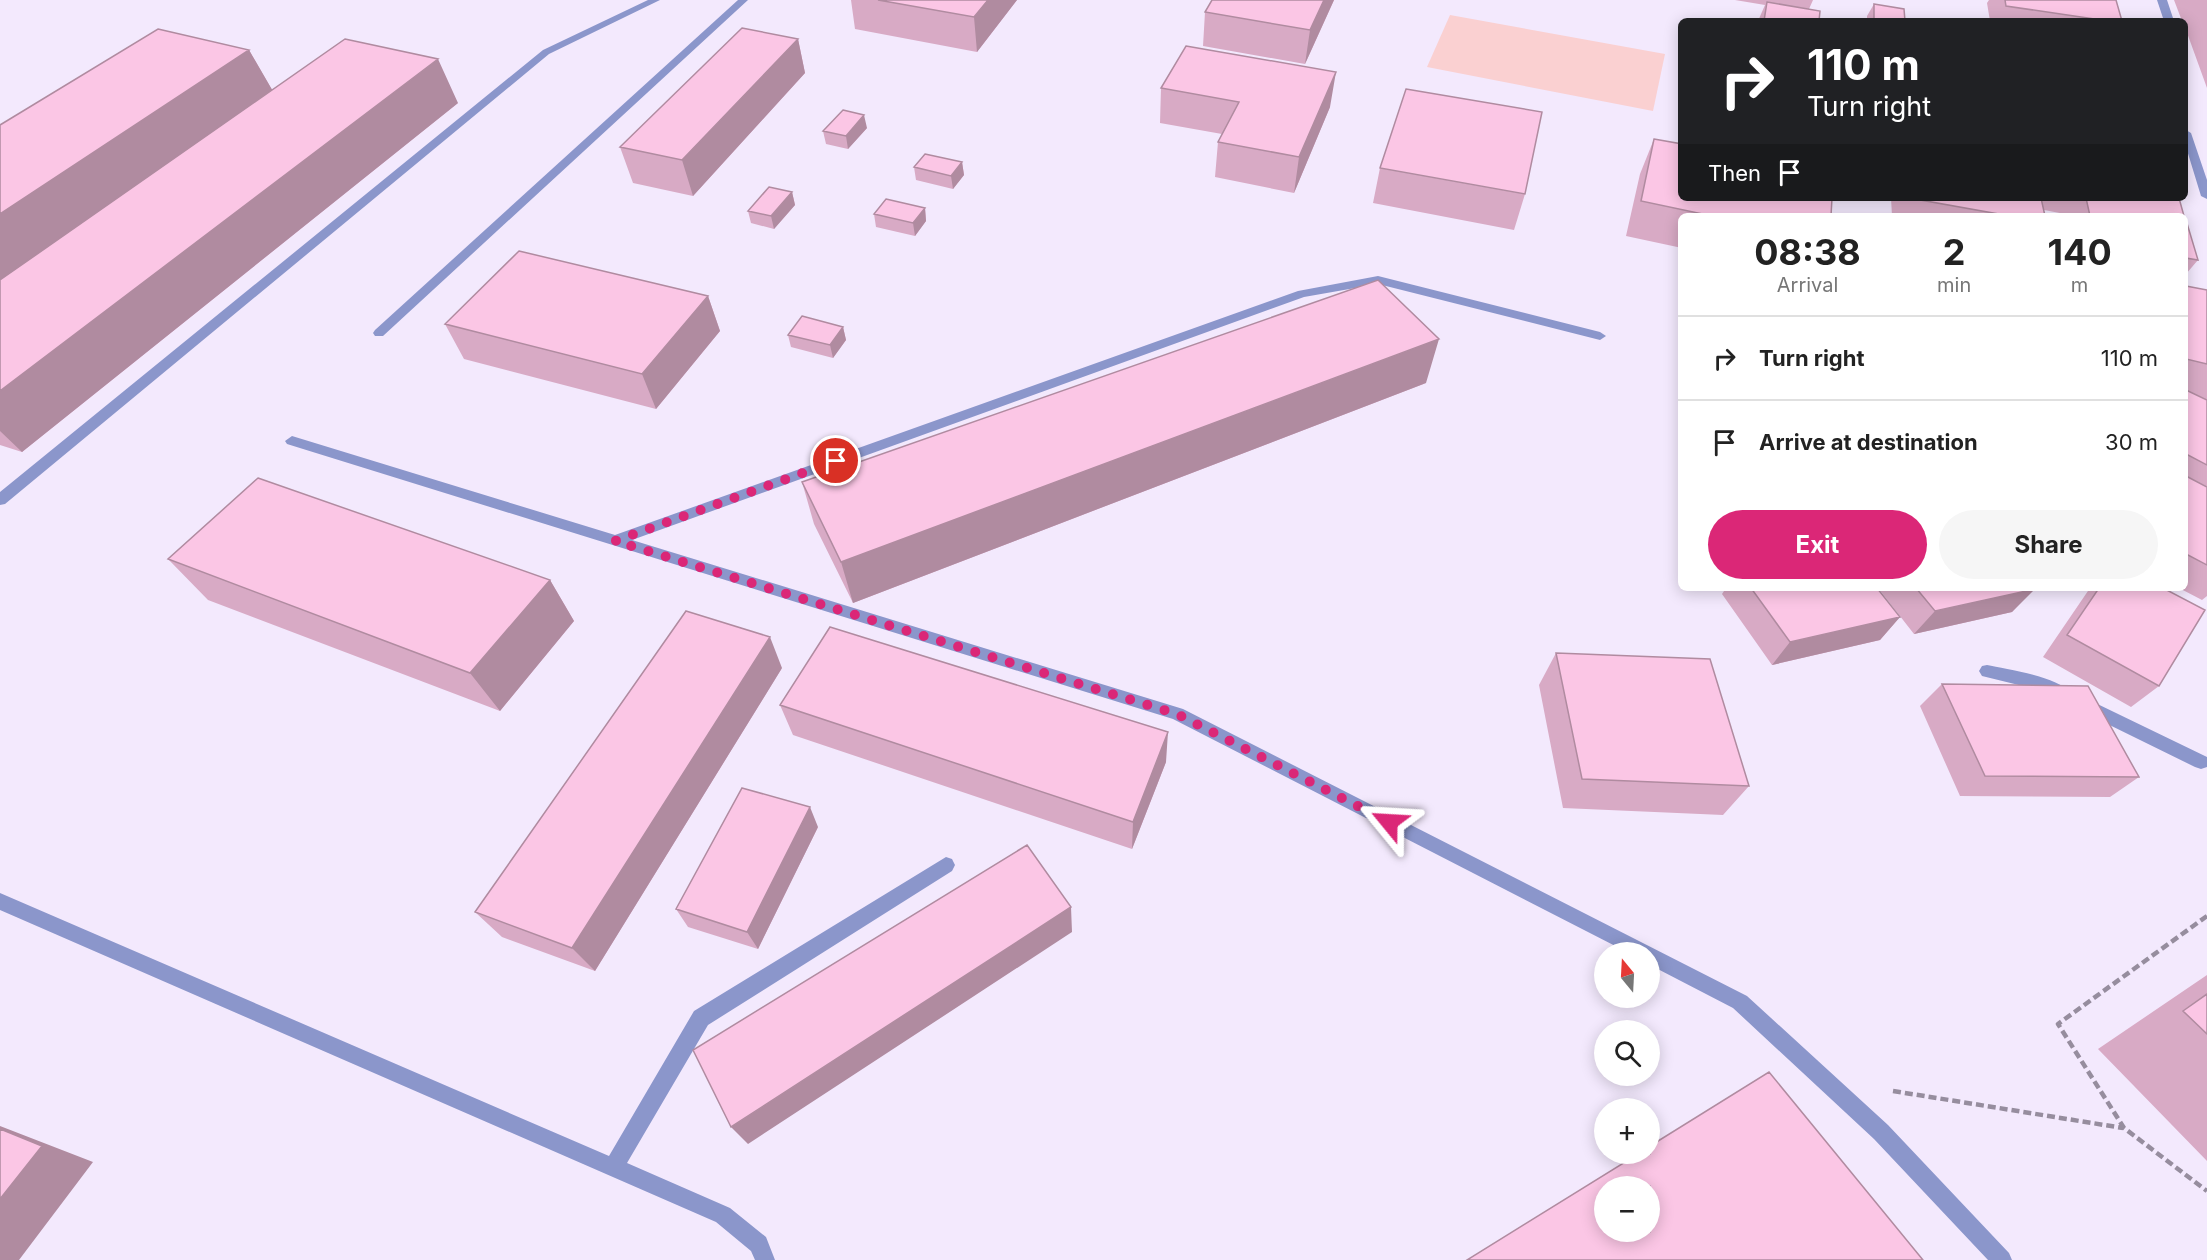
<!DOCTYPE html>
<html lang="en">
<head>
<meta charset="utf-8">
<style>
  body { margin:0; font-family:Inter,sans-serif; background:#f6f6f6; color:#222; height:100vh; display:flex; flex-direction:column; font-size:22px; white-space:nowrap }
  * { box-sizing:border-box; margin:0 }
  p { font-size:20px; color:#767676 }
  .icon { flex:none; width:33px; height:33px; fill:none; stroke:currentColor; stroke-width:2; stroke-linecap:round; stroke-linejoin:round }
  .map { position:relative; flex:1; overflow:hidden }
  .drawer { position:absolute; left:1678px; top:213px; width:510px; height:378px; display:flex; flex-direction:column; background:#fff; border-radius:9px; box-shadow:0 3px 15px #0003 }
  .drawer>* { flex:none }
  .top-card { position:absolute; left:1678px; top:18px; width:510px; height:183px; border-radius:9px; box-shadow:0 3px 15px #0003; background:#202124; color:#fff; overflow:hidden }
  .needle { width:39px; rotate:342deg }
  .controls { position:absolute; left:1594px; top:942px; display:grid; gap:12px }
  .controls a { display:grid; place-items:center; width:66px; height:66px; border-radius:50%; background:#fff; box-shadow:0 3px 15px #0003; font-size:30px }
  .pin { position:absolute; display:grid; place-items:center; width:51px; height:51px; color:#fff; margin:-26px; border:3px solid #fff; border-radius:50%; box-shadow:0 2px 6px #0007 }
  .me { position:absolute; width:66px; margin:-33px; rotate:297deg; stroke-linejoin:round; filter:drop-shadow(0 0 4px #0008) }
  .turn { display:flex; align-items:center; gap:21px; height:126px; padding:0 30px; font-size:27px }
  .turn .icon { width:78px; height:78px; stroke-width:2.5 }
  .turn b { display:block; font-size:42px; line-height:51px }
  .then { display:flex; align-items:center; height:57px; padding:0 30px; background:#0003; gap:12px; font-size:22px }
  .eta { display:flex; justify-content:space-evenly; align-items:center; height:102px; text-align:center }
  .eta b { font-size:36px; font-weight:700; line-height:42px }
  .button { display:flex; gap:12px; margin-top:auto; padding:12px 30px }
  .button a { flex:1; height:69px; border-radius:36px; background:#db2777; color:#fff; font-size:24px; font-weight:700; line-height:69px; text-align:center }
  .button a+a { background:#f6f6f6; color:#222 }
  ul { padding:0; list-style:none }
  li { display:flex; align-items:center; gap:18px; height:84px; padding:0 30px; border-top:2px solid #e0e0e0 }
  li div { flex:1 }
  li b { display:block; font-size:22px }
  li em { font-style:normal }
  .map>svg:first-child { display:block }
  .green { fill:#fad0d1 }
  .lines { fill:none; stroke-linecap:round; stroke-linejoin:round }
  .path { stroke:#968d9e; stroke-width:4.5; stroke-dasharray:8 4; stroke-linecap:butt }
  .lane { fill:#8b96cb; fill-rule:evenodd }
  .wall { fill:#d8aac5 }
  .shaded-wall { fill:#b08ba0 }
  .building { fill:#fbc6e5; stroke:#b08ba0; stroke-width:1.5; fill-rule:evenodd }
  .route { stroke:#db2777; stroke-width:10; stroke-dasharray:0 18 }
</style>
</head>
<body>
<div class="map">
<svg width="2207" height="1260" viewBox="0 0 2207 1260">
  <rect width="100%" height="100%" fill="#f3e9fd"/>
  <path class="green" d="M 1450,15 L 1665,54 L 1653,111 L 1427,67 Z"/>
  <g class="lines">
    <path class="path" d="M 2207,916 L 2058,1024 L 2124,1128 L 2207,1191
      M 1893,1091 L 2123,1128"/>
    <path class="lane" d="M 648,0 L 660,0 L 549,54 L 5,504 L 0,505 L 0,492 L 543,50 Z
      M 738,0 L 748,0 L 383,336 L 375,336 L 373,333 L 375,330 Z
      M 2157,0 L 2167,0 L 2174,21 L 2164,21 Z
      M 2186,130 L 2191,133 L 2207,180 L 2207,199 L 2201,196 L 2186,147 Z
      M 1378,276 L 1600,332 L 1606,336 L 1600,340 L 1378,284 L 1304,297 L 632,540 L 1183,709 L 1747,996 L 1888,1125 L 2009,1253 L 2012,1260 L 1988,1260 L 1874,1139 L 1733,1008 L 1650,965 L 1650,952 L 1627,952 L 1173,719 L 287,444 L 285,441 L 292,436 L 615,535 L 1298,291 Z
      M 1987,665 C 2005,669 2061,677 2069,693 L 2067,698 L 2061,700 L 2039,690 L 1982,676 L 1979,671 L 1982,666 Z
      M 2085,698 L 2207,757 L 2207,767 L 2201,769 L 2195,767 L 2079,710 L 2077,705 L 2079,700 Z
      M 946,857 L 952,859 L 955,865 L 952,871 L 708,1025 L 627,1163 L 730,1208 L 766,1237 L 775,1260 L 755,1260 L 751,1251 L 716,1222 L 0,910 L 0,893 L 609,1156 L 694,1011 Z"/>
  </g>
  <path class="wall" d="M 851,0 L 1017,0 L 977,52 L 855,29 Z
    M 1212,0 L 1334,0 L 1305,64 L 1203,46 L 1205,12 Z
    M 1735,0 L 1813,0 L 1809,9 L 1819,21 L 1758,21 L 1765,5 Z
    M 1989,0 L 2116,0 L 2122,21 L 1990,21 L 1987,3 Z
    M 2174,0 L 2207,0 L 2207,88 L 2186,30 L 2186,21 L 2182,21 Z
    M 1874,4 L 1905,21 L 1867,21 L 1867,16 Z
    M 798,39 L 805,73 L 693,196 L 633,183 L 620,147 Z
    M 249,50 L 272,90 L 458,103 L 22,452 L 0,445 L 0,125 Z
    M 1161,88 L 1330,107 L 1294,193 L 1215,177 L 1218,142 L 1222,134 L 1160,123 Z
    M 867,128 L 848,149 L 826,144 L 823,131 Z
    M 1654,139 L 1831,216 L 1682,216 L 1682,248 L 1626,236 L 1640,174 Z
    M 962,162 L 964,175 L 953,189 L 916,180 L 914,167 Z
    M 1380,168 L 1525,194 L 1514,230 L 1373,203 Z
    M 792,192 L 795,205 L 774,229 L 751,223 L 748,211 Z
    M 1891,198 L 2179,198 L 2184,216 L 2066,216 L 2065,214 L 2044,210 L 2045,216 L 1892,216 Z
    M 925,208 L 926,221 L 915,236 L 876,227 L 874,214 Z
    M 2186,220 L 2198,260 L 2186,274 Z
    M 2186,286 L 2207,290 L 2207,596 L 2202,600 L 2179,588 L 2186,588 Z
    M 708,296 L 720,331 L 656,409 L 464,359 L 445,324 Z
    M 843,327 L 846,340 L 833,358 L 791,347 L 788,335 Z
    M 1426,383 L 853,603 L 814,524 L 802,482 Z
    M 168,559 L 550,580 L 574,621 L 500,711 L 208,600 Z
    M 1726,588 L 1877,588 L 1900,617 L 1880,640 L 1772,665 L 1722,594 Z
    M 1878,588 L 2034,588 L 2012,612 L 1914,634 Z
    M 2090,588 L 2163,588 L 2159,686 L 2131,707 L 2043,657 Z
    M 1556,653 L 1749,786 L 1723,815 L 1563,808 L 1539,685 Z
    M 782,668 L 595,971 L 502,937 L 475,912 Z
    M 1942,684 L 2139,777 L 2110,797 L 1960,796 L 1920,706 Z
    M 780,705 L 1166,762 L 1132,849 L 793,735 Z
    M 818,827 L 758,949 L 688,927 L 676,909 Z
    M 2207,975 L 2207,1161 L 2098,1049 Z"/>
  <path class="shaded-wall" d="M 988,0 L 1017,0 L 977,52 L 974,17 Z
    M 1324,0 L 1334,0 L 1305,64 L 1310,30 Z
    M 798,39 L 805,73 L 693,196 L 682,160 Z
    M 249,50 L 274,93 L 0,284 L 0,214 Z
    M 438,59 L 458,103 L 22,452 L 0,431 L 0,391 Z
    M 1336,72 L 1330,107 L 1294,193 L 1299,157 Z
    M 864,115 L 867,128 L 848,149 L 846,136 Z
    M 962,162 L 964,175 L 953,189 L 951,176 Z
    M 792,192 L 795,205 L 774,229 L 771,216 Z
    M 925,208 L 926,221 L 915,236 L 913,223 Z
    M 708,296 L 720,331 L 656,409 L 642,374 Z
    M 843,327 L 846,340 L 833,358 L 830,345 Z
    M 1439,339 L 1426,383 L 853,603 L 841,562 Z
    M 550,580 L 574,621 L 500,711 L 470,673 Z
    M 2035,589 L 2012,612 L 1914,634 L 1935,611 Z
    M 1900,617 L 1880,640 L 1772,665 L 1790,642 Z
    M 770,637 L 782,668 L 595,971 L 572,948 Z
    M 1168,732 L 1166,762 L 1132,849 L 1133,822 Z
    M 810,807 L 818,827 L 758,949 L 747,932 Z
    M 1071,907 L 1072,932 L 748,1144 L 731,1127 Z
    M 0,1126 L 93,1162 L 19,1260 L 0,1260 Z"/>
  <path class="building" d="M 878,0 L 988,0 L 974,17 Z
    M 1212,0 L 1324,0 L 1310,30 L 1205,12 Z
    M 2005,0 L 2116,0 L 2122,21 L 2108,21 L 2006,6 Z
    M 1767,2 L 1820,11 L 1819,21 L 1764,21 Z
    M 1874,4 L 1904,9 L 1905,21 L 1874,21 Z
    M 742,28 L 798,39 L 682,160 L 620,147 Z
    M 158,29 L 249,50 L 0,214 L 0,125 Z
    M 345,39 L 438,59 L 0,391 L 0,280 Z
    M 1186,46 L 1336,72 L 1299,157 L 1218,142 L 1239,102 L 1161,88 Z
    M 1406,89 L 1542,112 L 1525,194 L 1380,168 Z
    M 843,110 L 864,115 L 846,136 L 823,131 Z
    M 1654,139 L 1682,144 L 1682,198 L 1832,198 L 1831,216 L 1712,216 L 1641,201 Z
    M 925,154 L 962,162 L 951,176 L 914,167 Z
    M 769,187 L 792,192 L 771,216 L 748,211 Z
    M 1915,198 L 2041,198 L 2045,216 L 2010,216 L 1915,199 Z
    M 2086,198 L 2179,198 L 2184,216 L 2090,216 Z
    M 886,199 L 925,208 L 913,223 L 874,214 Z
    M 2186,220 L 2198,260 L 2186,258 Z
    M 519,251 L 708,296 L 642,374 L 445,324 Z
    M 1378,280 L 1439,339 L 841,562 L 802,482 Z
    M 2186,286 L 2207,290 L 2207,364 L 2186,359 Z
    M 802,316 L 843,327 L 830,345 L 788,335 Z
    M 2186,390 L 2207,400 L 2207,465 L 2186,454 Z
    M 2186,476 L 2207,487 L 2207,565 L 2186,554 Z
    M 258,478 L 550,580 L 470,673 L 168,559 Z
    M 1751,588 L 1877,588 L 1900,617 L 1790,642 Z
    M 1916,588 L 2034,588 L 2035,589 L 1935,611 Z
    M 2099,588 L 2163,588 L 2205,610 L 2159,686 L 2067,635 Z
    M 686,611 L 770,637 L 572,948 L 475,912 Z
    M 830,627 L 1168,732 L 1133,822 L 780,705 Z
    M 1556,653 L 1710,659 L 1749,786 L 1582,779 Z
    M 1942,684 L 2088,686 L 2139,777 L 1985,776 Z
    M 742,788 L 810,807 L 747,932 L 676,909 Z
    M 1027,845 L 1071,907 L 731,1127 L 693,1050 Z
    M 2207,994 L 2207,1034 L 2183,1011 Z
    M 1769,1072 L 1923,1260 L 1467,1260 L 1638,1154 L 1650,1154 L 1650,1146 ZM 1605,1186 L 1650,1186 L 1650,1232 L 1605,1232 Z
    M 0,1129 L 42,1146 L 0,1199 Z"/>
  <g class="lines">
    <path class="route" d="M 836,461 L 615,541 L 1177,714 L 1389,822"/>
  </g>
</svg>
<div class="controls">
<a><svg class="needle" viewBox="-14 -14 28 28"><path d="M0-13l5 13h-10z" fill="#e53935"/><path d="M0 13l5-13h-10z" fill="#767676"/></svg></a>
<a><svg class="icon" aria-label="search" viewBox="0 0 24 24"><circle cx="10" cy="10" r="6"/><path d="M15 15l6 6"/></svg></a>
<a>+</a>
<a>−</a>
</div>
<div class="pin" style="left:836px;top:461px;background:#d93025"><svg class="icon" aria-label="arrive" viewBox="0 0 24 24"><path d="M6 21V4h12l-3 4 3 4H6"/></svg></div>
<svg class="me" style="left:1389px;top:822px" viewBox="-20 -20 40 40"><path d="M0-17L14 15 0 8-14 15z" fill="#db2777" stroke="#fff" stroke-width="4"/></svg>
<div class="top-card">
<div class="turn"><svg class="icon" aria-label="right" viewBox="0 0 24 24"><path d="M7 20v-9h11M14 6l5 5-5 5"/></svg><div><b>110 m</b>Turn right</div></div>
<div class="then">Then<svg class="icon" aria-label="arrive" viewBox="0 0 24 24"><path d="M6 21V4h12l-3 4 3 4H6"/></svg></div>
</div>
<section class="drawer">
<div class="eta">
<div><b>08:38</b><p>Arrival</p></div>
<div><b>2</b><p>min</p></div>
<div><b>140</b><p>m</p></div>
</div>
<ul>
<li><svg class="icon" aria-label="right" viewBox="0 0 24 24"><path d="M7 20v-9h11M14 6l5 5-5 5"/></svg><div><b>Turn right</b></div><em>110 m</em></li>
<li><svg class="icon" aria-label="arrive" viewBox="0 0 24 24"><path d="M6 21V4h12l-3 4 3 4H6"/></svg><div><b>Arrive at destination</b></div><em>30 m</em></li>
</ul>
<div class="button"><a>Exit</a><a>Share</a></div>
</section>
</div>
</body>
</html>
